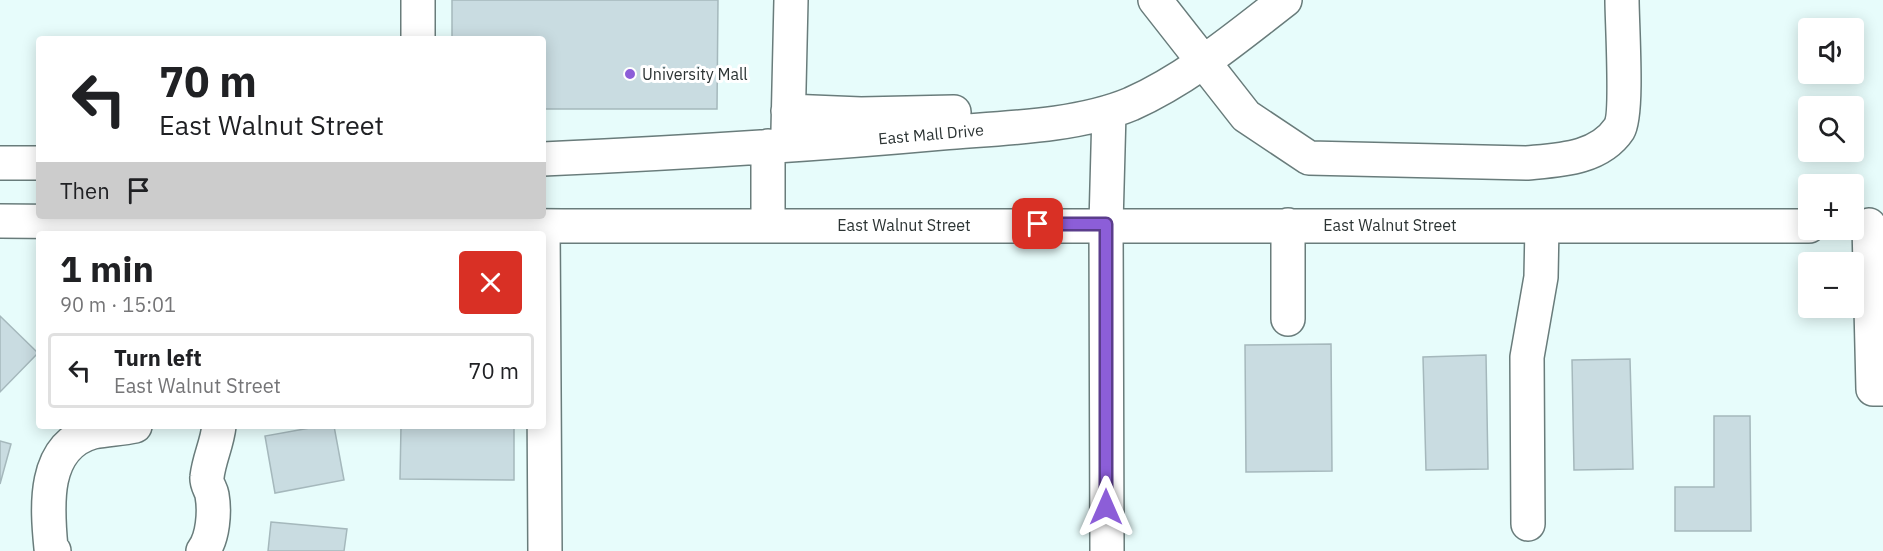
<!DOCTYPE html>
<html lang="en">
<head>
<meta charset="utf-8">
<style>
  body { margin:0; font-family:"IBM Plex Sans",sans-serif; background:#f6f6f6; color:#202124; height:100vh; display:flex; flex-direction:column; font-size:22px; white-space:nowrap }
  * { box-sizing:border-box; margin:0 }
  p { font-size:20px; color:#757577 }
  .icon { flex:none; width:33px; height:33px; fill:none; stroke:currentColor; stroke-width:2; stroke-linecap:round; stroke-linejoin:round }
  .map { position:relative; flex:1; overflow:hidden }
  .sheet { position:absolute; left:36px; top:231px; width:510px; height:198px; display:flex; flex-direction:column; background:#fff; border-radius:6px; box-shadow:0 3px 15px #0003 }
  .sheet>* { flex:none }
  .hud { position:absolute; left:36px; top:36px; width:510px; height:183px; border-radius:6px; box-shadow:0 3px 15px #0003; background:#fff; color:#202124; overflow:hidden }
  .fabs { position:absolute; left:1798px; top:18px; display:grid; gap:12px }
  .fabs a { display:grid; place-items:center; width:66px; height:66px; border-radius:6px; background:#fff; box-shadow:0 3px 15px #0003; font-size:30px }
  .pin { position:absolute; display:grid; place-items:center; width:51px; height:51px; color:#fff; margin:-26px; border-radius:12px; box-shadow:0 3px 9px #0006 }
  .me { position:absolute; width:66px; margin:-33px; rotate:0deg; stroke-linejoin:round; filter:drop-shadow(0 0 4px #0008) }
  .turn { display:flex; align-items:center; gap:21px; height:126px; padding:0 24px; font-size:27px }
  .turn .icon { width:78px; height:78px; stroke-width:2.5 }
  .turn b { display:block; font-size:42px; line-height:51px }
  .then { display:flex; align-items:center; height:57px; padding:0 24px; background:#0003; gap:12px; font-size:22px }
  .round { display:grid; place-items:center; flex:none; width:63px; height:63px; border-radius:6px; background:#f6f6f6 }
  .summary { display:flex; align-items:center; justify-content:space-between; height:102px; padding:0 24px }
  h1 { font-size:36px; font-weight:700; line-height:45px }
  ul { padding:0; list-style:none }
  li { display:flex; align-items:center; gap:18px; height:75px; margin:0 12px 9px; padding:0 12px; border:3px solid #e0e0e0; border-radius:6px }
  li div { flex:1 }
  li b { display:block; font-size:22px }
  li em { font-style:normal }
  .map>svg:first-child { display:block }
  .building { fill:#c9dce1; stroke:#a5b8bc; stroke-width:1.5 }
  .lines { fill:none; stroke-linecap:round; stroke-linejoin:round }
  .minor-casing { stroke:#697c7b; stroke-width:36 }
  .minor { stroke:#fff; stroke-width:33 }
  .route-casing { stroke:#5b3d8c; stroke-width:15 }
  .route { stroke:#8c5ed8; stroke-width:10 }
  .poi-dot { fill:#8c5ed8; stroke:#fff; stroke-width:2 }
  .labels { text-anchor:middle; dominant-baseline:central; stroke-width:6; stroke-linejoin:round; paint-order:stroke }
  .poi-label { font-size:16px; fill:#2c3434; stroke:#fff; text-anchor:start }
  .street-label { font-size:16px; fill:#2c3434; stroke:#fff }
</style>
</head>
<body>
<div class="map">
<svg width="1883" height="551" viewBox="0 0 1883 551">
  <rect width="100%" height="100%" fill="#e7fcfb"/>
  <path class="building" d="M 452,0 L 718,0 L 717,109 L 543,109 L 543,39 L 452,39 Z
    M 0,316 L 38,353 L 0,392 Z
    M 1331,344 L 1332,471 L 1246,472 L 1245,345 Z
    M 1486,355 L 1488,469 L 1426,470 L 1423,357 Z
    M 1630,359 L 1633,469 L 1574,470 L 1572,360 Z
    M 1714,416 L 1750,416 L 1751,531 L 1675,531 L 1675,487 L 1714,487 Z
    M 321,426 L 334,426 L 344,480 L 275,493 L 265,436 Z
    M 401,426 L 514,426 L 514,480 L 400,479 Z
    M 0,441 L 11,444 L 0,484 Z
    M 271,522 L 347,529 L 344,551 L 268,551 Z"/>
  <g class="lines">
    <defs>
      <path id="minor" d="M 1155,0 L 1246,116 L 1309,158 L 1527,163 C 1559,160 1599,159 1619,129 C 1628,115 1622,22 1622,0
        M 418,39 L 418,0
        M 788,111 L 861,114 L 954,112
        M 788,131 L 791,0
        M 543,159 C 676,153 810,145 942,133 C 1001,128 1076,127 1131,104 C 1187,79 1236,38 1285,0
        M 0,163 L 39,163
        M 0,221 L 563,226 L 1809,226
        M 768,225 L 768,146
        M 1869,225 L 1873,389 L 1883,389
        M 543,226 L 545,551
        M 1288,319 L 1288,225
        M 1528,524 L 1527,357 L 1541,277 L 1542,226
        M 54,551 L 51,548 C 47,507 42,446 93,432 C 107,429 121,429 135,426
        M 203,551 C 213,538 215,512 212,495 C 211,489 206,484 207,477 C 209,459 217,444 219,426
        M 1107,551 L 1106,224 L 1109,112"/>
    </defs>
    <use href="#minor" class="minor-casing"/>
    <use href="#minor" class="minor"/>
  </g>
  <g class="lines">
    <defs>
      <path id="route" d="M 1038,224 L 1106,224 L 1106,507"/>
    </defs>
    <use href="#route" class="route-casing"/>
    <use href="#route" class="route"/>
  </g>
  <circle class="poi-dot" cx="630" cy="74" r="6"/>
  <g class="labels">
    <g class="poi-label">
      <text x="642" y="74">University Mall</text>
    </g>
    <g class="street-label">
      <text transform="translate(931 134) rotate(-5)">East Mall Drive</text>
      <text x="904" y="225">East Walnut Street</text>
      <text x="1390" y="225">East Walnut Street</text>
    </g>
  </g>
</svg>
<div class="fabs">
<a><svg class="icon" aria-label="sound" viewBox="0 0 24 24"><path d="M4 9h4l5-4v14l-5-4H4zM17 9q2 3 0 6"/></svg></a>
<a><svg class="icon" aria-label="search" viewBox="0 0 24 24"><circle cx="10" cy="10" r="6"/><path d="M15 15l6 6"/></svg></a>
<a>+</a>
<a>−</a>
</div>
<div class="pin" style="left:1038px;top:224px;background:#d93025"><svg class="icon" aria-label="arrive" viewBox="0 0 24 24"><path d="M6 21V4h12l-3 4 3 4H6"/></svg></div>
<svg class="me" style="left:1106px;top:507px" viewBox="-20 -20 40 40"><path d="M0-17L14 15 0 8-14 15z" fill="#8c5ed8" stroke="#fff" stroke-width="4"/></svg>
<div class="hud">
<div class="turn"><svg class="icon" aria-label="left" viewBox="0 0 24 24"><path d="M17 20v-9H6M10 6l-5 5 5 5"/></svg><div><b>70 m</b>East Walnut Street</div></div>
<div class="then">Then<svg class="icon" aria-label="arrive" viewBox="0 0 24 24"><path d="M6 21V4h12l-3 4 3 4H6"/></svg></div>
</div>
<section class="sheet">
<div class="summary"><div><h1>1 min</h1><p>90 m · 15:01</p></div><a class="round" style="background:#d93025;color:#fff"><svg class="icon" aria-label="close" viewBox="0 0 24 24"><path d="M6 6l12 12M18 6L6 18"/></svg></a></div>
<ul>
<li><svg class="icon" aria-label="left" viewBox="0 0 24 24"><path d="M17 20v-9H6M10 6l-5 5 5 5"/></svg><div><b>Turn left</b><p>East Walnut Street</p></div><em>70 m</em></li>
</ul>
</section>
</div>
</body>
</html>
